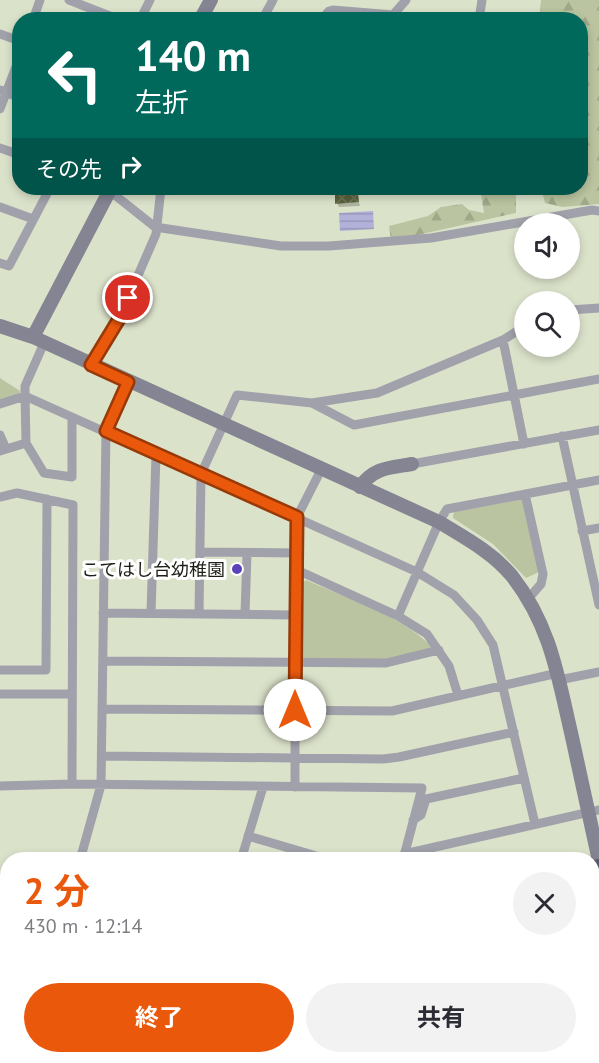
<!DOCTYPE html>
<html lang="ja">
<head>
<meta charset="utf-8">
<style>
  body { margin:0; font-family:"PT Sans","Noto Sans JP",sans-serif; background:#f2f2f3; color:#2b2b33; height:100vh; display:flex; flex-direction:column; font-size:22px; white-space:nowrap }
  * { box-sizing:border-box; margin:0 }
  p { font-size:20px; color:#7c7c81 }
  .icon { flex:none; width:33px; height:33px; fill:none; stroke:currentColor; stroke-width:2; stroke-linecap:round; stroke-linejoin:round }
  .map { position:relative; flex:1; overflow:hidden }
  .sheet { position:absolute; left:0px; top:852px; width:600px; height:212px; display:flex; flex-direction:column; background:#fff; border-radius:24px 24px 0 0; box-shadow:0 3px 9px #0003 }
  .sheet>* { flex:none }
  .guide { position:absolute; left:12px; top:12px; width:576px; height:183px; border-radius:24px; box-shadow:0 3px 9px #0003; background:#00695c; color:#fff; overflow:hidden }
  .fabs { position:absolute; left:514px; top:213px; display:grid; gap:12px }
  .fabs a { display:grid; place-items:center; width:66px; height:66px; border-radius:50%; background:#fff; box-shadow:0 3px 9px #0003; font-size:30px }
  .pin { position:absolute; display:grid; place-items:center; width:51px; height:51px; color:#fff; margin:-26px; border:3px solid #fff; border-radius:50%; box-shadow:0 2px 6px #0007 }
  .me { position:absolute; width:66px; margin:-33px; rotate:0deg; stroke-linejoin:round; filter:drop-shadow(0 0 4px #0008) }
  .turn { display:flex; align-items:center; gap:21px; height:126px; padding:0 24px; font-size:27px }
  .turn .icon { width:78px; height:78px; stroke-width:2.5 }
  .turn b { display:block; font-size:42px; line-height:51px }
  .then { display:flex; align-items:center; height:57px; padding:0 24px; background:#0003; gap:12px; font-size:22px }
  .round { display:grid; place-items:center; flex:none; width:63px; height:63px; border-radius:32px; background:#f2f2f3 }
  .headline { display:flex; align-items:center; justify-content:space-between; height:102px; padding:0 24px }
  h1 { font-size:36px; font-weight:700; line-height:45px; color:#ea580c }
  .button { display:flex; gap:12px; margin-top:auto; padding:12px 24px }
  .button a { flex:1; height:69px; border-radius:36px; background:#ea580c; color:#fff; font-size:24px; font-weight:700; line-height:69px; text-align:center }
  .button a+a { background:#f2f2f3; color:#2b2b33 }
  .map>svg:first-child { display:block }
  .forest { fill:url(#forest-firs) }
  .park { fill:#bac4a0 }
  .water { fill:url(#water-rules) }
  .shadow { fill:#0003 }
  .building { fill:url(#building-cross-hatch) }
  .lines { fill:none; stroke-linecap:round; stroke-linejoin:round }
  .street { stroke:#a1a1ab; stroke-width:9 }
  .secondary { stroke:#848492; stroke-width:14 }
  .highway { stroke:#5d5c71; stroke-width:18 }
  .route-casing { stroke:#983908; stroke-width:15 }
  .route { stroke:#ea580c; stroke-width:10 }
  .poi-dot { fill:#5942ba; stroke:#fff; stroke-width:2 }
  .labels { text-anchor:middle; dominant-baseline:central; stroke-width:6; stroke-linejoin:round; paint-order:stroke }
  .poi-label { font-size:18px; fill:#1c1f16; stroke:#fff; text-anchor:end }
</style>
</head>
<body>
<div class="map">
<svg width="599" height="1063" viewBox="0 0 599 1063">
  <defs>
    <pattern id="forest-firs" width="22" height="20" patternUnits="userSpaceOnUse" patternTransform="scale(1.5)"><rect width="22" height="20" fill="#bac4a0"/><path d="M5 1l3.5 6h-7zM16 11l3.5 6h-7z" fill="#9fa889"/></pattern>
    <pattern id="water-rules" width="6" height="5" patternUnits="userSpaceOnUse" patternTransform="scale(1.5)"><rect width="6" height="5" fill="#b2b1da"/><path d="M0 2.5h6" fill="none" stroke="#9898ba"/></pattern>
    <pattern id="building-cross-hatch" width="8" height="8" patternUnits="userSpaceOnUse" patternTransform="scale(1.5)"><rect width="8" height="8" fill="#59623d"/><path d="M0 0l8 8M0 8l8-8" fill="none" stroke="#72785c"/></pattern>
  </defs>
  <rect width="100%" height="100%" fill="#dbe2ca"/>
  <path class="forest" d="M 541,0 L 599,0 L 599,204 L 562,207 L 545,203 L 541,188 L 580,188 L 580,20 L 539,19 Z
    M 480,188 L 516,188 L 516,213 L 391,241 L 389,226 L 428,216 L 441,207 L 462,204 L 469,210 L 484,213 Z"/>
  <path class="park" d="M 0,378 L 20,391 L 19,396 L 0,401 Z
    M 519,498 L 524,502 L 539,572 L 526,578 L 493,544 L 453,518 L 454,511 Z
    M 306,580 C 348,599 398,613 431,646 L 429,650 L 383,660 L 305,660 L 301,655 L 300,585 Z"/>
  <path class="water" d="M 373,211 L 374,229 L 340,231 L 339,213 Z"/>
  <path class="shadow" d="M 456,188 L 479,188 L 479,190 L 460,194 Z
    M 357,195 L 360,206 L 339,207 L 337,203 Z"/>
  <path class="building" d="M 358,193 L 359,202 L 335,204 L 335,195 Z"/>
  <g class="lines">
    <path class="street" d="M 69,0 L 120,20
      M 393,15 L 406,0
      M 33,20 L 40,0
      M 140,20 L 150,0
      M 262,20 L 273,0
      M 321,20 L 329,11 L 333,10 L 393,15 L 422,20
      M 479,20 L 482,0
      M 0,34 L 20,41
      M 0,90 L 20,98
      M 0,109 L 20,56
      M 0,148 L 20,155
      M 106,188 L 155,227 L 281,246 L 329,246 L 431,238 L 592,210 L 599,211
      M 0,207 L 33,219
      M 0,263 L 9,266 L 50,188
      M 570,310 L 599,308
      M 503,340 L 524,444
      M 44,343 L 25,386 L 25,396 L 26,443 L 44,473 L 72,477 L 72,417
      M 91,365 L 119,319 L 156,234 L 161,188
      M 312,403 L 354,425 L 599,379
      M 0,404 L 25,396 L 417,572 L 454,595 L 477,620 L 493,645 L 535,824
      M 0,435 L 6,449
      M 562,436 L 599,605
      M 0,451 L 26,443
      M 412,464 L 599,430
      M 525,494 L 543,574 L 541,584 L 528,599
      M 0,497 L 17,493 L 73,505 L 72,784
      M 582,531 L 599,528
      M 200,552 L 296,553
      M 297,570 L 398,616 L 427,634 L 449,666 L 458,695
      M 103,613 L 296,615
      M 151,613 L 156,455
      M 199,614 L 201,474 L 237,395 L 312,403 L 377,393 L 503,340 L 525,326
      M 245,614 L 247,553
      M 398,616 L 439,522 L 447,509 L 599,480
      M 103,661 L 386,663 L 439,650
      M 0,670 L 46,670 L 47,499
      M 559,680 L 599,672
      M 0,694 L 72,694
      M 103,709 L 392,711 L 558,673
      M 102,756 L 383,759 L 399,757 L 514,732
      M 0,786 L 72,784 L 422,788 L 403,860
      M 295,787 L 295,663 L 297,517 L 321,470
      M 413,820 L 421,815 L 426,799 L 524,778
      M 248,836 L 330,860
      M 404,854 L 599,810
      M 80,860 L 101,785 L 106,431 L 128,382
      M 241,860 L 263,787
      M 592,937 L 599,939
      M 0,972 L 8,1001
      M 179,1063 L 181,1056
      M 340,1063 L 342,1056
      M 497,1063 L 500,1056"/>
    <path class="secondary" d="M 200,20 L 211,0
      M 0,326 L 33,337 L 439,522 C 465,538 492,552 512,576 C 551,626 558,677 572,737 C 581,778 590,820 599,861
      M 33,337 L 111,188
      M 360,487 C 374,467 390,468 412,464
      M 21,1063 L 31,1062"/>
    <path class="highway" d="M 592,870 L 599,868
      M 592,884 L 599,883
      M 0,1015 L 8,1014"/>
  </g>
  <g class="lines">
    <defs>
      <path id="route" d="M 128,298 L 119,319 L 91,365 L 128,382 L 106,431 L 297,517 L 295,710"/>
    </defs>
    <use href="#route" class="route-casing"/>
    <use href="#route" class="route"/>
  </g>
  <circle class="poi-dot" cx="237" cy="569" r="6"/>
  <g class="labels">
    <g class="poi-label">
      <text x="225" y="569">こてはし台幼稚園</text>
    </g>
  </g>
</svg>
<div class="fabs">
<a><svg class="icon" aria-label="sound" viewBox="0 0 24 24"><path d="M4 9h4l5-4v14l-5-4H4zM17 9q2 3 0 6"/></svg></a>
<a><svg class="icon" aria-label="search" viewBox="0 0 24 24"><circle cx="10" cy="10" r="6"/><path d="M15 15l6 6"/></svg></a>
</div>
<div class="pin" style="left:128px;top:298px;background:#d93025"><svg class="icon" aria-label="arrive" viewBox="0 0 24 24"><path d="M6 21V4h12l-3 4 3 4H6"/></svg></div>
<svg class="me" style="left:295px;top:710px" viewBox="-20 -20 40 40"><circle r="19" fill="#fff"/><path d="M0-13L10 11 0 6-10 11z" fill="#ea580c"/></svg>
<div class="guide">
<div class="turn"><svg class="icon" aria-label="left" viewBox="0 0 24 24"><path d="M17 20v-9H6M10 6l-5 5 5 5"/></svg><div><b>140 m</b>左折</div></div>
<div class="then">その先<svg class="icon" aria-label="right" viewBox="0 0 24 24"><path d="M7 20v-9h11M14 6l5 5-5 5"/></svg></div>
</div>
<section class="sheet">
<div class="headline"><div><h1>2 分</h1><p>430 m · 12:14</p></div><a class="round"><svg class="icon" aria-label="close" viewBox="0 0 24 24"><path d="M6 6l12 12M18 6L6 18"/></svg></a></div>
<div class="button"><a>終了</a><a>共有</a></div>
</section>
</div>
</body>
</html>
